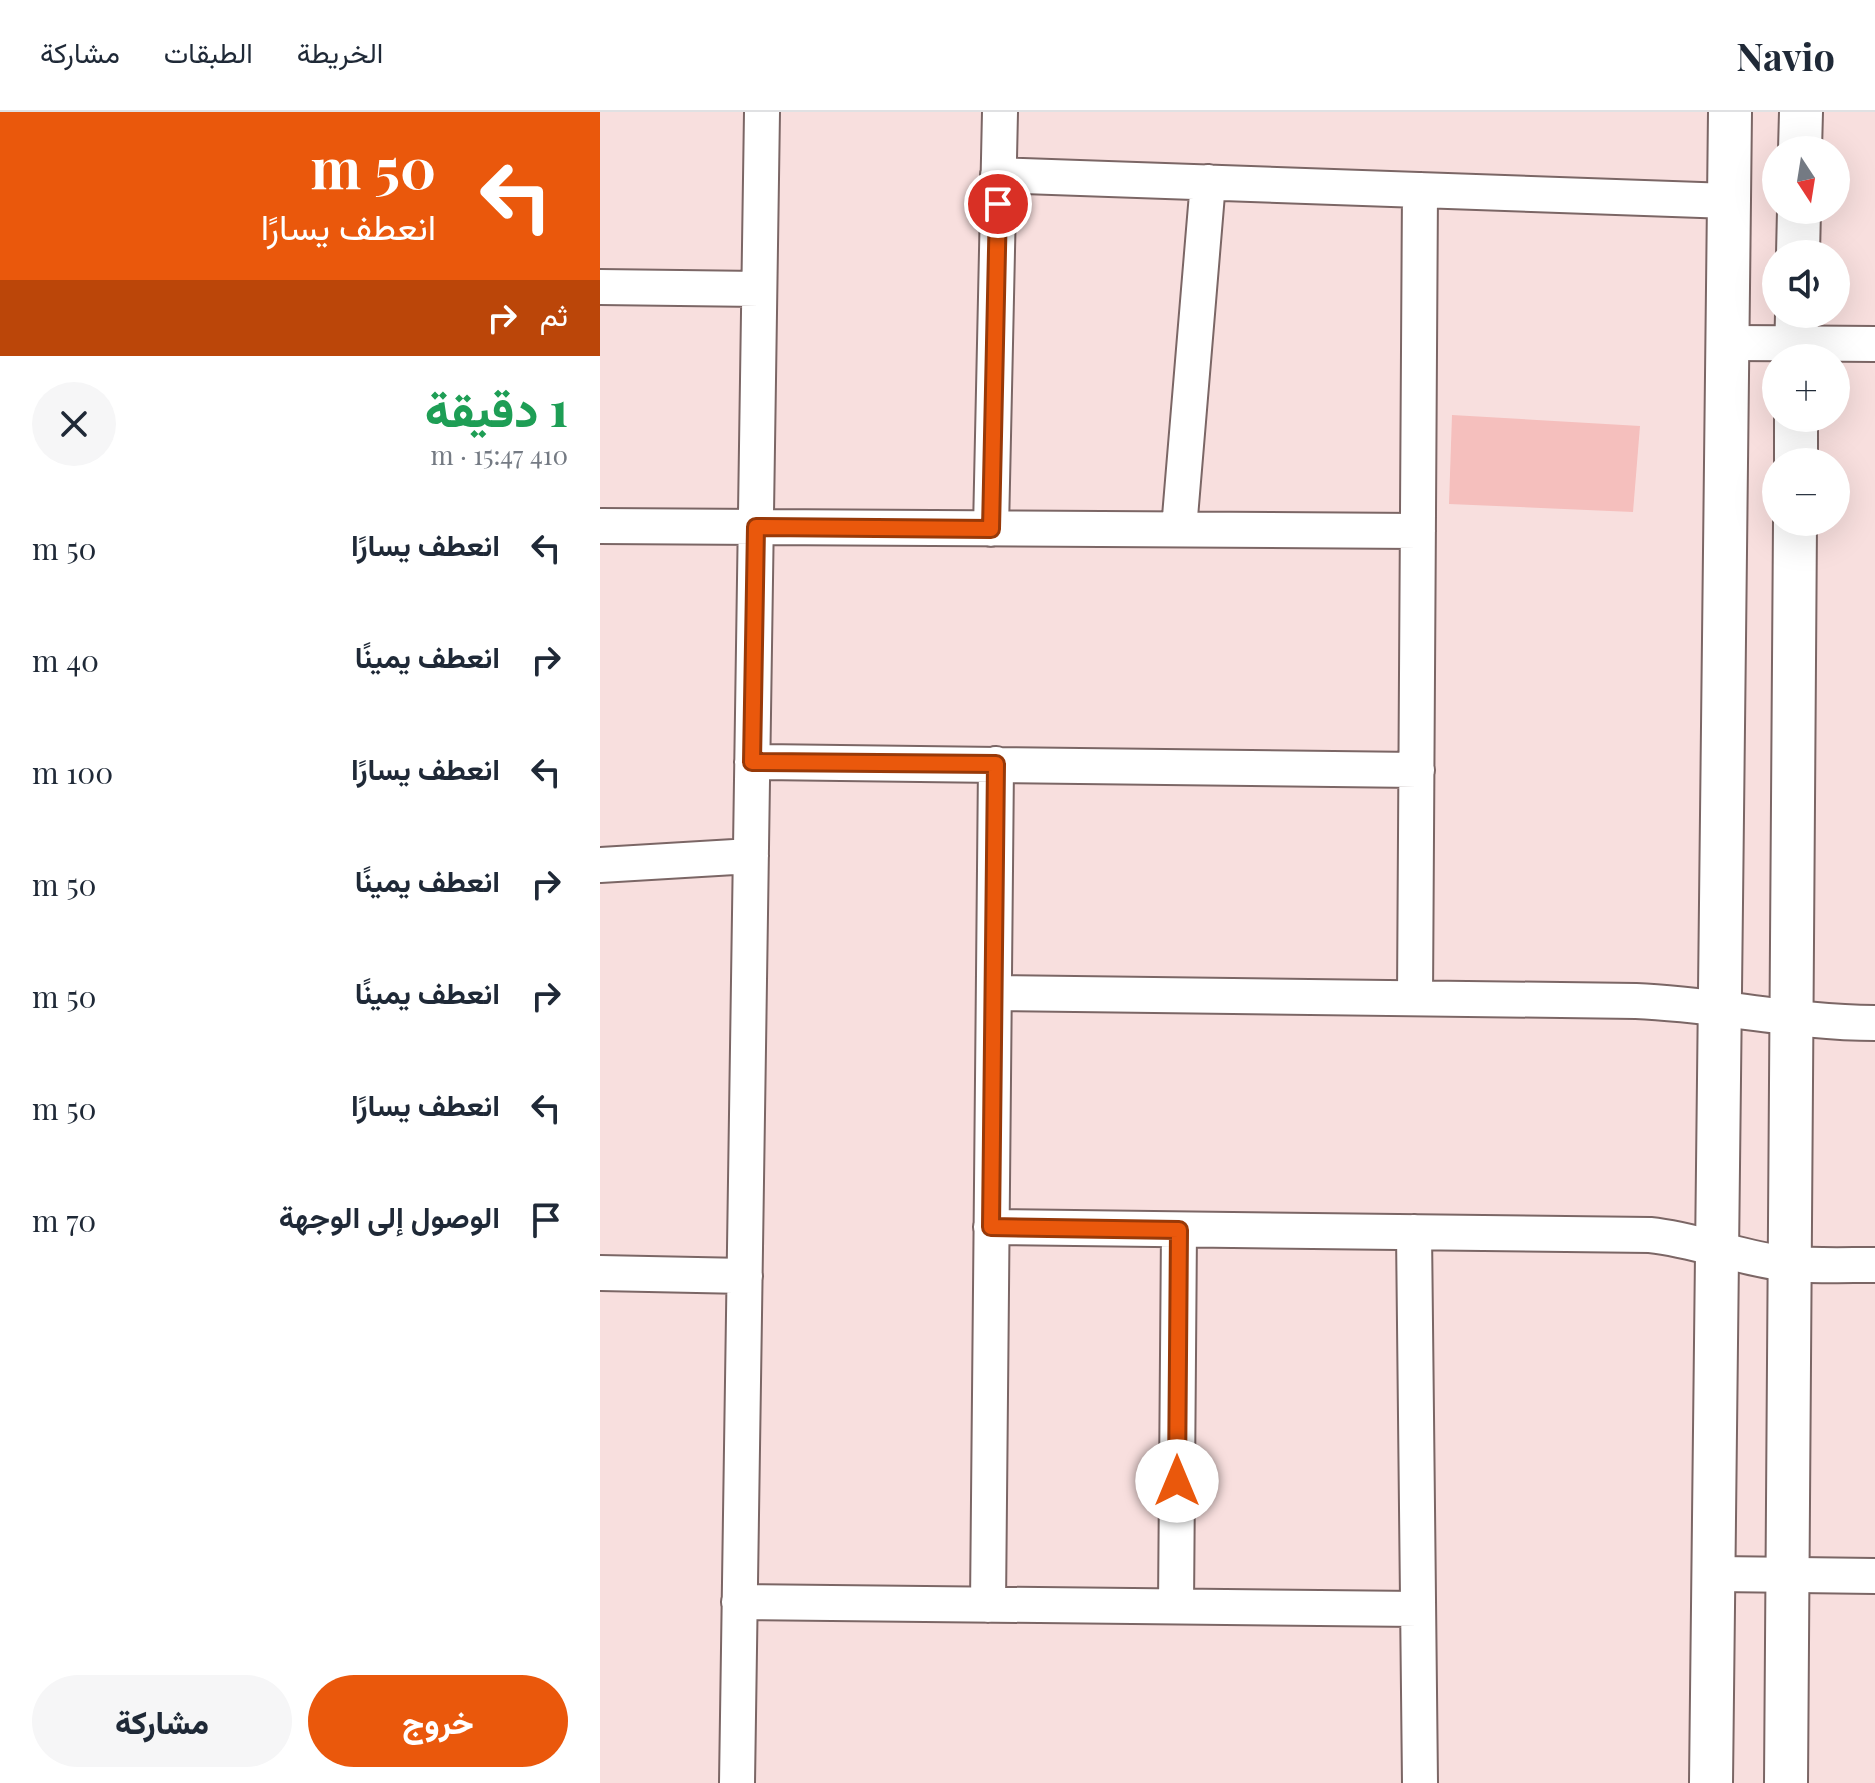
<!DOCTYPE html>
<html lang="ar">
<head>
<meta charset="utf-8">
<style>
  body { margin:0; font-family:"Playfair Display",Vazirmatn,serif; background:#f6f6f7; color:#1f2937; direction:rtl; height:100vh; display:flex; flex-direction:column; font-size:30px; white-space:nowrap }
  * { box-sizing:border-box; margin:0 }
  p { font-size:26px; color:#747a83 }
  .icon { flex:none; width:44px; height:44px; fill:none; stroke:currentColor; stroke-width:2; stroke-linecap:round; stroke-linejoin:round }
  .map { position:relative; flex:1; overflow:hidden; direction:ltr }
  .details { display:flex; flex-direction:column; background:#fff; width:600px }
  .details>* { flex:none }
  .banner { background:#ea580c; color:#fff; overflow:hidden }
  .needle { width:52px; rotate:168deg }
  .controls { position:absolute; left:1162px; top:24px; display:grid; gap:16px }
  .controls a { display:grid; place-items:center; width:88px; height:88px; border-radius:50%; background:#fff; box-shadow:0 8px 32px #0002; font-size:40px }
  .pin { position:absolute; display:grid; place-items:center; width:68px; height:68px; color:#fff; margin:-34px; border:4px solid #fff; border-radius:50%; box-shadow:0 2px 8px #0007 }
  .me { position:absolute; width:88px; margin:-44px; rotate:0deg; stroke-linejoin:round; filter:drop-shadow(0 0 6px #0008) }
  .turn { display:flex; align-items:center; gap:28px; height:168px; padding:0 32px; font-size:36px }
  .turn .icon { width:104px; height:104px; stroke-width:2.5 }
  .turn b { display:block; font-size:56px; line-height:68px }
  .then { display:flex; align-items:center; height:76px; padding:0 32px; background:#0003; gap:16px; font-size:30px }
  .round { display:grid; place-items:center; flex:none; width:84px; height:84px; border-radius:42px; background:#f6f6f7 }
  .summary { display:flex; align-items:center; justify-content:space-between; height:136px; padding:0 32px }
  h1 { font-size:48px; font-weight:800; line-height:60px; color:#1e9e55 }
  .cta { display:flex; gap:16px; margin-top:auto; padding:16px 32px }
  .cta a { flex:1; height:92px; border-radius:48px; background:#ea580c; color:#fff; font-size:32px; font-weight:800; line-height:92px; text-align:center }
  .cta a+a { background:#f6f6f7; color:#1f2937 }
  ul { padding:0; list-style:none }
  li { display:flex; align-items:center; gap:24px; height:112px; padding:0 32px }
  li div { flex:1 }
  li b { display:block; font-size:30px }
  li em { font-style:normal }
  header { display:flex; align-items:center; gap:48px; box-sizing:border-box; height:112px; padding:0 40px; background:#fff; border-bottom:2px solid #e0e1e3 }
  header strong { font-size:38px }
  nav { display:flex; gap:44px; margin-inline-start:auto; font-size:28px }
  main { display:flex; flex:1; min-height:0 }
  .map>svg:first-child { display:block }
  .green { fill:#f5bfbd }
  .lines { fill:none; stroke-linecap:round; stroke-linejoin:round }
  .minor-casing { stroke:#7b6665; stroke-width:38 }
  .tertiary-casing { stroke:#7b6665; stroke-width:46 }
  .minor { stroke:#fff; stroke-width:34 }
  .tertiary { stroke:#fff; stroke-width:42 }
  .route-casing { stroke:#983908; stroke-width:20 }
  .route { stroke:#ea580c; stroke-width:14 }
</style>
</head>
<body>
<header>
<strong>Navio</strong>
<nav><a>الخريطة</a><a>الطبقات</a><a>مشاركة</a></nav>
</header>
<main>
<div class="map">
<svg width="1275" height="1671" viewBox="0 0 1275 1671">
  <rect width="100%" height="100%" fill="#f8dfde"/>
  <path class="green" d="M 852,303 L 1040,314 L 1033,400 L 849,392 Z"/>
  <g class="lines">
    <defs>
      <path id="minor" d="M 398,63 L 1129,89
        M 0,175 L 159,177
        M 1128,231 L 1275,232
        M 0,414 L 818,419
        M 391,417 L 400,0
        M 579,417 L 608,70
        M 152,650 L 817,658
        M 0,753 L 151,744
        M 394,881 L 1036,889 C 1116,892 1195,911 1275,911
        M 815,886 L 820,78
        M 391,1115 L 1050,1123 C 1098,1128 1141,1147 1189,1152 C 1217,1154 1247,1153 1275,1153
        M 814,1120 L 820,1671
        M 0,1161 L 145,1164
        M 1116,1462 L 1275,1464
        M 139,1490 L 818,1497
        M 388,1493 L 396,652
        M 576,1494 L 579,1118
        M 137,1671 L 162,0"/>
      <path id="tertiary" d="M 1200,38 L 1201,0
        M 1198,142 L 1199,98
        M 1196,246 L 1197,202
        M 1196,350 L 1196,306
        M 1111,1671 L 1130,0
        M 1186,1671 L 1195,410"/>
    </defs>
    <use href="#minor" class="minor-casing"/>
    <use href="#tertiary" class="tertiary-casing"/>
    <use href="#minor" class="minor"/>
    <use href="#tertiary" class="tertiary"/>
  </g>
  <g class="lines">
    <defs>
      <path id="route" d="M 398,92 L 391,417 L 156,415 L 152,650 L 396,652 L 391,1115 L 579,1118 L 577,1369"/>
    </defs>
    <use href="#route" class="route-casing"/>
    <use href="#route" class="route"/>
  </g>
</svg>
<div class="controls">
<a><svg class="needle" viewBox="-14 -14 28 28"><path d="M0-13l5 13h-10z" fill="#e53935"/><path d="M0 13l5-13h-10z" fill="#747a83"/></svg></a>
<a><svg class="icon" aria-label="sound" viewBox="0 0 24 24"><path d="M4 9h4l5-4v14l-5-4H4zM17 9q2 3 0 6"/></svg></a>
<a>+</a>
<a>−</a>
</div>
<div class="pin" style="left:398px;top:92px;background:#d93025"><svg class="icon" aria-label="arrive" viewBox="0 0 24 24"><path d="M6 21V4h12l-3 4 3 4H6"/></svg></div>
<svg class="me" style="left:577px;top:1369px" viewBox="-20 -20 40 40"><circle r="19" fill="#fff"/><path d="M0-13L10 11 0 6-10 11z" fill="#ea580c"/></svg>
</div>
<section class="details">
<div class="banner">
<div class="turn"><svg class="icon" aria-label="left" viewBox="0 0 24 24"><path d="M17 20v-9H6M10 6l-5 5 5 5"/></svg><div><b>50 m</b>انعطف يسارًا</div></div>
<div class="then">ثم<svg class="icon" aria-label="right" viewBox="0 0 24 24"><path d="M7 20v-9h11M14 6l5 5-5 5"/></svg></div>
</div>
<div class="summary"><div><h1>1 دقيقة</h1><p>410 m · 15:47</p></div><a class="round"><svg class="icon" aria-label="close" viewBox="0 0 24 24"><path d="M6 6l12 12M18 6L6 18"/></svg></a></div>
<ul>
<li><svg class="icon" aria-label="left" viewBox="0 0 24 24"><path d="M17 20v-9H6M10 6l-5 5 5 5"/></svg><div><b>انعطف يسارًا</b></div><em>50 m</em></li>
<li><svg class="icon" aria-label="right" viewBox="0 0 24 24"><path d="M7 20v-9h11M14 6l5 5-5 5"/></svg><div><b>انعطف يمينًا</b></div><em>40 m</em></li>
<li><svg class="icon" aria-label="left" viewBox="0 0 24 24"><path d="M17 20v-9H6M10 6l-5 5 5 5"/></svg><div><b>انعطف يسارًا</b></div><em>100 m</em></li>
<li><svg class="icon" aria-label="right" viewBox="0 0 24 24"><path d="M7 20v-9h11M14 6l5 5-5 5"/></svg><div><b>انعطف يمينًا</b></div><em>50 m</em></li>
<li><svg class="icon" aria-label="right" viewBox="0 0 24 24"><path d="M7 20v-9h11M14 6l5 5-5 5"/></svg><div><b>انعطف يمينًا</b></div><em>50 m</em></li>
<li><svg class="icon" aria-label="left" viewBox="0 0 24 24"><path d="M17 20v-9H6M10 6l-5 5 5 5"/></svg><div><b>انعطف يسارًا</b></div><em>50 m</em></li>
<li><svg class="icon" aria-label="arrive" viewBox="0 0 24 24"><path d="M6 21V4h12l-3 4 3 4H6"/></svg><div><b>الوصول إلى الوجهة</b></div><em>70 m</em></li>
</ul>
<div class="cta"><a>خروج</a><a>مشاركة</a></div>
</section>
</main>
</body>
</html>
